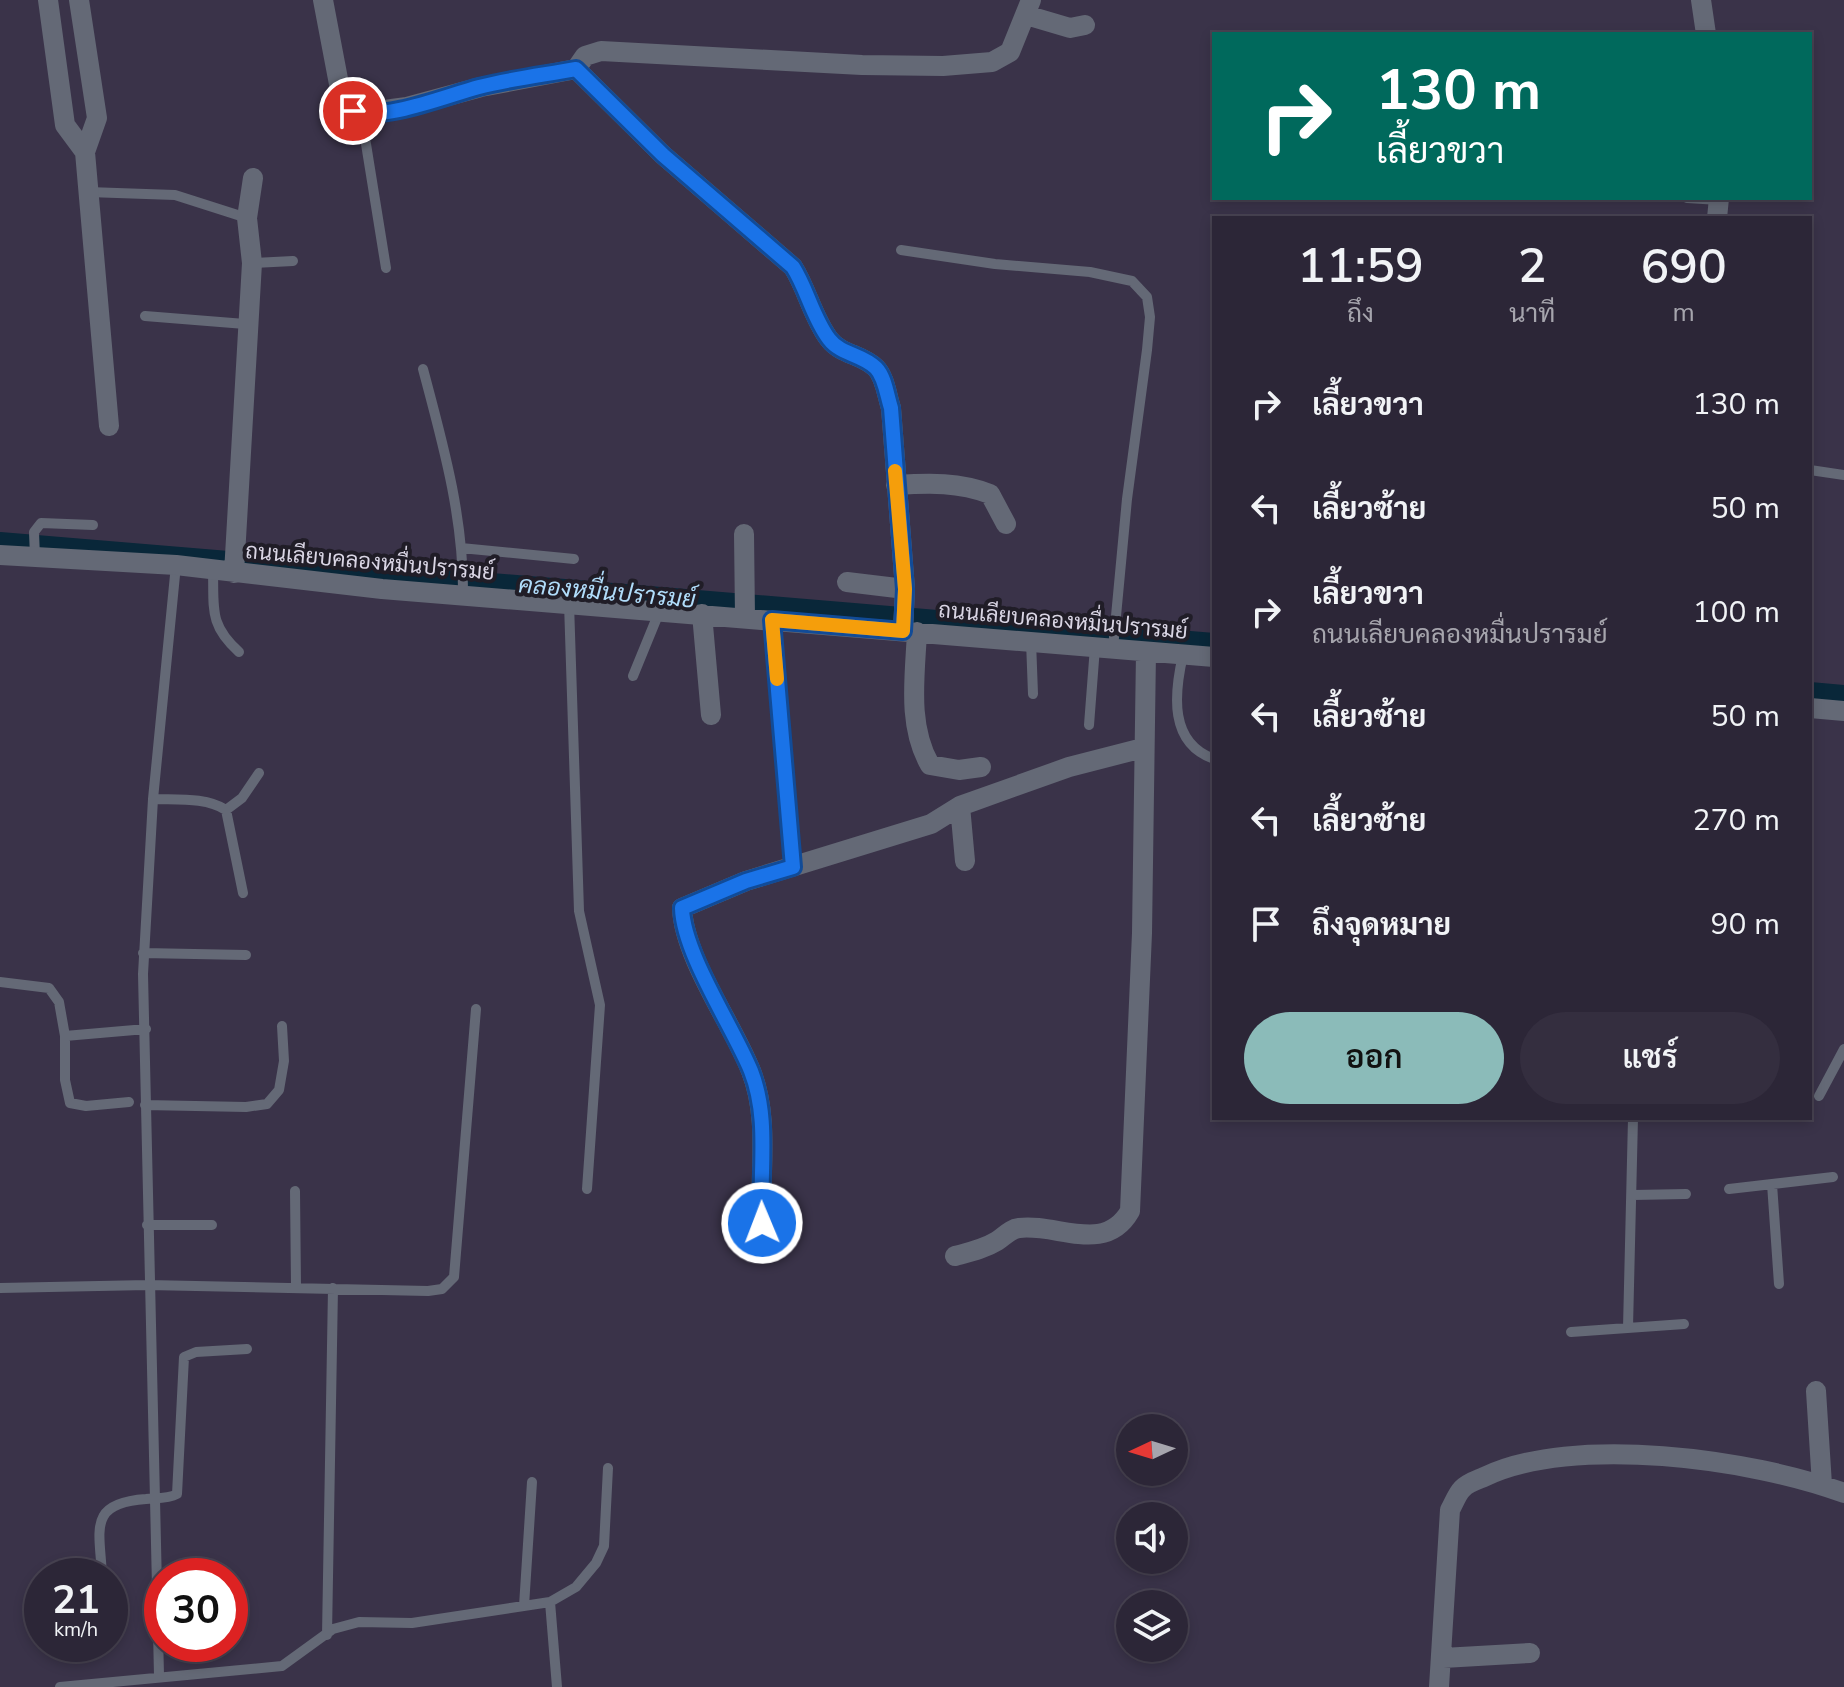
<!DOCTYPE html>
<html lang="th">
<head>
<meta charset="utf-8">
<style>
  body { margin:0; font-family:"Nunito Sans",Sarabun,sans-serif; background:#342e3f; color:#f1f3f6; height:100vh; display:flex; flex-direction:column; font-size:30px; white-space:nowrap }
  * { box-sizing:border-box; margin:0 }
  p { font-size:26px; color:#a6a5ad }
  .icon { flex:none; width:44px; height:44px; fill:none; stroke:currentColor; stroke-width:2; stroke-linecap:round; stroke-linejoin:round }
  .map { position:relative; flex:1; overflow:hidden }
  .sheet { position:absolute; left:1212px; top:216px; width:600px; height:904px; display:flex; flex-direction:column; background:#2c2637; border-radius:0px; box-shadow:0 4px 12px #0003,0 0 0 2px #484352 }
  .sheet>* { flex:none }
  .banner { position:absolute; left:1212px; top:32px; width:600px; height:168px; border-radius:0px; box-shadow:0 4px 12px #0003,0 0 0 2px #484352; background:#00695c; color:#fff; overflow:hidden }
  .needle { width:52px; rotate:266deg }
  .tools { position:absolute; left:1116px; top:1414px; display:grid; gap:16px }
  .tools a { display:grid; place-items:center; width:72px; height:72px; border-radius:50%; background:#2c2637; box-shadow:0 4px 12px #0003,0 0 0 2px #484352; font-size:40px }
  .speed { position:absolute; left:24px; top:1558px; display:flex; gap:16px; font-size:40px; font-weight:700; text-align:center }
  .speed>* { display:grid; place-content:center; width:104px; height:104px; border-radius:50%; background:#2c2637; box-shadow:0 4px 12px #0003,0 0 0 2px #484352; line-height:1 }
  .speed small { font-size:20px; font-weight:400 }
  .speed .limit { border:12px solid #d22; background:#fff; color:#111 }
  .pin { position:absolute; display:grid; place-items:center; width:68px; height:68px; color:#fff; margin:-34px; border:4px solid #fff; border-radius:50%; box-shadow:0 2px 8px #0007 }
  .me { position:absolute; width:88px; margin:-44px; rotate:359deg; stroke-linejoin:round; filter:drop-shadow(0 0 6px #0008) }
  .turn { display:flex; align-items:center; gap:28px; height:168px; padding:0 32px; font-size:36px }
  .turn .icon { width:104px; height:104px; stroke-width:2.5 }
  .turn b { display:block; font-size:56px; line-height:68px }
  .eta { display:flex; justify-content:space-evenly; align-items:center; height:136px; text-align:center }
  .eta b { font-size:48px; font-weight:600; line-height:56px }
  .primary-button { display:flex; gap:16px; margin-top:auto; padding:16px 32px }
  .primary-button a { flex:1; height:92px; border-radius:48px; background:#8bbbb9; color:#111; font-size:32px; font-weight:600; line-height:92px; text-align:center }
  .primary-button a+a { background:#342e3f; color:#f1f3f6 }
  ul { padding:0; list-style:none }
  li { display:flex; align-items:center; gap:24px; height:104px; padding:0 32px }
  li div { flex:1 }
  li b { display:block; font-size:30px }
  li em { font-style:normal }
  .map>svg:first-child { display:block }
  .lines { fill:none; stroke-linecap:round; stroke-linejoin:round }
  .canal { stroke:#092739; stroke-width:18 }
  .service { stroke:#646976; stroke-width:10 }
  .minor { stroke:#646976; stroke-width:20 }
  .route-casing { stroke:#114b97; stroke-width:20 }
  .route { stroke:#1a73e8; stroke-width:14 }
  .slow { stroke:#f59e0b; stroke-width:14 }
  .labels { text-anchor:middle; dominant-baseline:central; stroke-width:8; stroke-linejoin:round; paint-order:stroke }
  .street-label { font-size:22px; fill:#d9d5e4; stroke:#201d27 }
  .water-label { font-size:24px; font-style:italic; fill:#b0dcfa; stroke:#201d27 }
</style>
</head>
<body>
<div class="map">
<svg width="1844" height="1687" viewBox="0 0 1844 1687">
  <rect width="100%" height="100%" fill="#3a3349"/>
  <g class="lines">
    <path class="canal" d="M 0,541 L 1214,642
      M 1810,691 L 1844,694"/>
    <path class="service" d="M 361,113 L 386,268
      M 88,192 L 175,195 L 247,218
      M 1687,198 L 1719,200
      M 901,250 L 995,264 L 1090,272 L 1132,281 L 1147,297 L 1150,317 L 1147,350 L 1127,499 L 1113,648
      M 252,263 L 293,261
      M 145,316 L 245,324
      M 423,369 C 443,444 464,518 463,596
      M 1810,470 L 1844,475
      M 461,548 L 574,559
      M 35,557 L 34,532 L 41,523 L 93,525
      M 213,571 C 214,609 209,625 239,652
      M 569,603 L 579,911 L 600,1005 L 587,1189
      M 772,620 L 793,867
      M 1031,641 L 1033,694
      M 1183,655 C 1174,694 1169,743 1214,759
      M 633,676 L 660,610
      M 1089,725 L 1095,647
      M 153,799 C 177,800 206,797 226,810 L 243,893
      M 226,810 L 242,798 L 259,773
      M 143,953 L 246,955
      M 0,982 L 49,988 L 59,1002 L 65,1036
      M 1819,1096 L 1844,1049
      M 129,1102 L 86,1106 L 70,1103 L 65,1080 L 65,1036 L 146,1029
      M 145,1105 L 246,1107 L 267,1104 L 279,1090 L 284,1061 L 282,1026
      M 1772,1184 L 1779,1284
      M 1729,1189 L 1833,1177
      M 295,1191 L 296,1287
      M 1633,1195 L 1686,1194
      M 147,1225 L 212,1225
      M 0,1288 L 148,1285 L 428,1291 L 442,1289 L 454,1277 L 476,1009
      M 1628,1328 L 1633,1118
      M 1571,1332 L 1684,1324
      M 102,1576 C 100,1530 87,1503 146,1499 C 156,1498 168,1499 177,1494 L 184,1357 L 196,1352 L 247,1349
      M 550,1602 L 557,1687
      M 524,1606 L 532,1482
      M 327,1635 L 333,1288
      M 159,1675 L 143,974 L 153,799 L 176,565
      M 60,1687 L 282,1666 L 333,1629 L 359,1622 L 412,1623 L 550,1602 L 576,1587 L 596,1563 L 604,1546 L 608,1468"/>
    <path class="minor" d="M 48,0 L 65,125 L 85,152 L 97,118 L 79,0
      M 323,0 L 342,100 L 361,113 L 407,107 L 481,87 L 576,69 L 663,155 L 793,267 C 807,289 813,318 829,339 C 841,355 862,354 876,368 C 885,377 887,396 891,408 L 905,589 L 903,631
      M 1701,0 L 1706,34
      M 1026,15 L 1070,28 L 1085,25
      M 576,69 L 585,56 L 601,51 L 862,65 L 943,66 L 992,62 L 1010,52 L 1031,0
      M 85,152 L 109,426
      M 1717,218 L 1719,198
      M 896,485 C 930,483 959,482 990,494 L 1006,524
      M 744,534 L 745,617
      M 0,555 L 176,565 L 382,589 L 1214,657
      M 234,573 L 252,263 L 247,218 L 253,178
      M 847,582 L 905,589
      M 702,614 L 711,715
      M 917,632 C 915,676 907,725 930,765 L 959,770 L 981,767
      M 1810,708 L 1844,711
      M 960,806 L 965,861
      M 762,1223 C 759,1173 770,1119 751,1071 C 732,1023 684,958 682,908 L 746,881 L 931,824 L 960,806 L 1069,767 L 1143,748
      M 955,1256 C 970,1252 984,1249 997,1241 C 1005,1236 1010,1229 1019,1228 C 1057,1223 1105,1255 1130,1211 L 1142,933 L 1146,652
      M 1816,1391 L 1822,1485
      M 1443,1658 L 1530,1653
      M 1439,1687 L 1450,1510 C 1454,1503 1457,1494 1462,1489 C 1467,1483 1477,1480 1484,1477 C 1572,1434 1753,1459 1844,1493"/>
  </g>
  <g class="lines">
    <defs>
      <path id="route" d="M 353,111 C 386,121 445,96 479,87 C 510,79 543,75 576,69 L 663,155 L 793,267 C 807,289 813,318 829,339 C 841,355 862,354 876,368 C 885,377 887,396 891,408 L 905,589 L 903,631 L 772,620 L 793,867 L 746,881 L 682,908 C 683,953 733,1027 751,1071 C 770,1119 759,1172 762,1223"/>
    </defs>
    <use href="#route" class="route-casing"/>
    <use href="#route" class="route"/>
    <path class="slow" d="M 777,679 L 772,620 L 903,631 L 905,589 L 895,471"/>
  </g>
  <g class="labels">
    <g class="street-label">
      <text transform="translate(370 562) rotate(5)">ถนนเลียบคลองหมื่นปรารมย์</text>
      <text transform="translate(1063 621) rotate(5)">ถนนเลียบคลองหมื่นปรารมย์</text>
    </g>
    <g class="water-label">
      <text transform="translate(607 592) rotate(5)">คลองหมื่นปรารมย์</text>
    </g>
  </g>
</svg>
<div class="tools">
<a><svg class="needle" viewBox="-14 -14 28 28"><path d="M0-13l5 13h-10z" fill="#e53935"/><path d="M0 13l5-13h-10z" fill="#a6a5ad"/></svg></a>
<a><svg class="icon" aria-label="sound" viewBox="0 0 24 24"><path d="M4 9h4l5-4v14l-5-4H4zM17 9q2 3 0 6"/></svg></a>
<a><svg class="icon" aria-label="layers" viewBox="0 0 24 24"><path d="M12 4l9 5-9 5-9-5zM3 14l9 5 9-5"/></svg></a>
</div>
<div class="speed"><div>21<small>km/h</small></div><div class="limit">30</div></div>
<div class="pin" style="left:353px;top:111px;background:#d93025"><svg class="icon" aria-label="arrive" viewBox="0 0 24 24"><path d="M6 21V4h12l-3 4 3 4H6"/></svg></div>
<svg class="me" style="left:762px;top:1223px" viewBox="-20 -20 40 40"><circle r="17" fill="#1a73e8" stroke="#fff" stroke-width="3"/><path d="M0-11L8 9 0 5-8 9z" fill="#fff"/></svg>
<div class="banner">
<div class="turn"><svg class="icon" aria-label="right" viewBox="0 0 24 24"><path d="M7 20v-9h11M14 6l5 5-5 5"/></svg><div><b>130 m</b>เลี้ยวขวา</div></div>
</div>
<section class="sheet">
<div class="eta">
<div><b>11:59</b><p>ถึง</p></div>
<div><b>2</b><p>นาที</p></div>
<div><b>690</b><p>m</p></div>
</div>
<ul>
<li><svg class="icon" aria-label="right" viewBox="0 0 24 24"><path d="M7 20v-9h11M14 6l5 5-5 5"/></svg><div><b>เลี้ยวขวา</b></div><em>130 m</em></li>
<li><svg class="icon" aria-label="left" viewBox="0 0 24 24"><path d="M17 20v-9H6M10 6l-5 5 5 5"/></svg><div><b>เลี้ยวซ้าย</b></div><em>50 m</em></li>
<li><svg class="icon" aria-label="right" viewBox="0 0 24 24"><path d="M7 20v-9h11M14 6l5 5-5 5"/></svg><div><b>เลี้ยวขวา</b><p>ถนนเลียบคลองหมื่นปรารมย์</p></div><em>100 m</em></li>
<li><svg class="icon" aria-label="left" viewBox="0 0 24 24"><path d="M17 20v-9H6M10 6l-5 5 5 5"/></svg><div><b>เลี้ยวซ้าย</b></div><em>50 m</em></li>
<li><svg class="icon" aria-label="left" viewBox="0 0 24 24"><path d="M17 20v-9H6M10 6l-5 5 5 5"/></svg><div><b>เลี้ยวซ้าย</b></div><em>270 m</em></li>
<li><svg class="icon" aria-label="arrive" viewBox="0 0 24 24"><path d="M6 21V4h12l-3 4 3 4H6"/></svg><div><b>ถึงจุดหมาย</b></div><em>90 m</em></li>
</ul>
<div class="primary-button"><a>ออก</a><a>แชร์</a></div>
</section>
</div>
</body>
</html>
